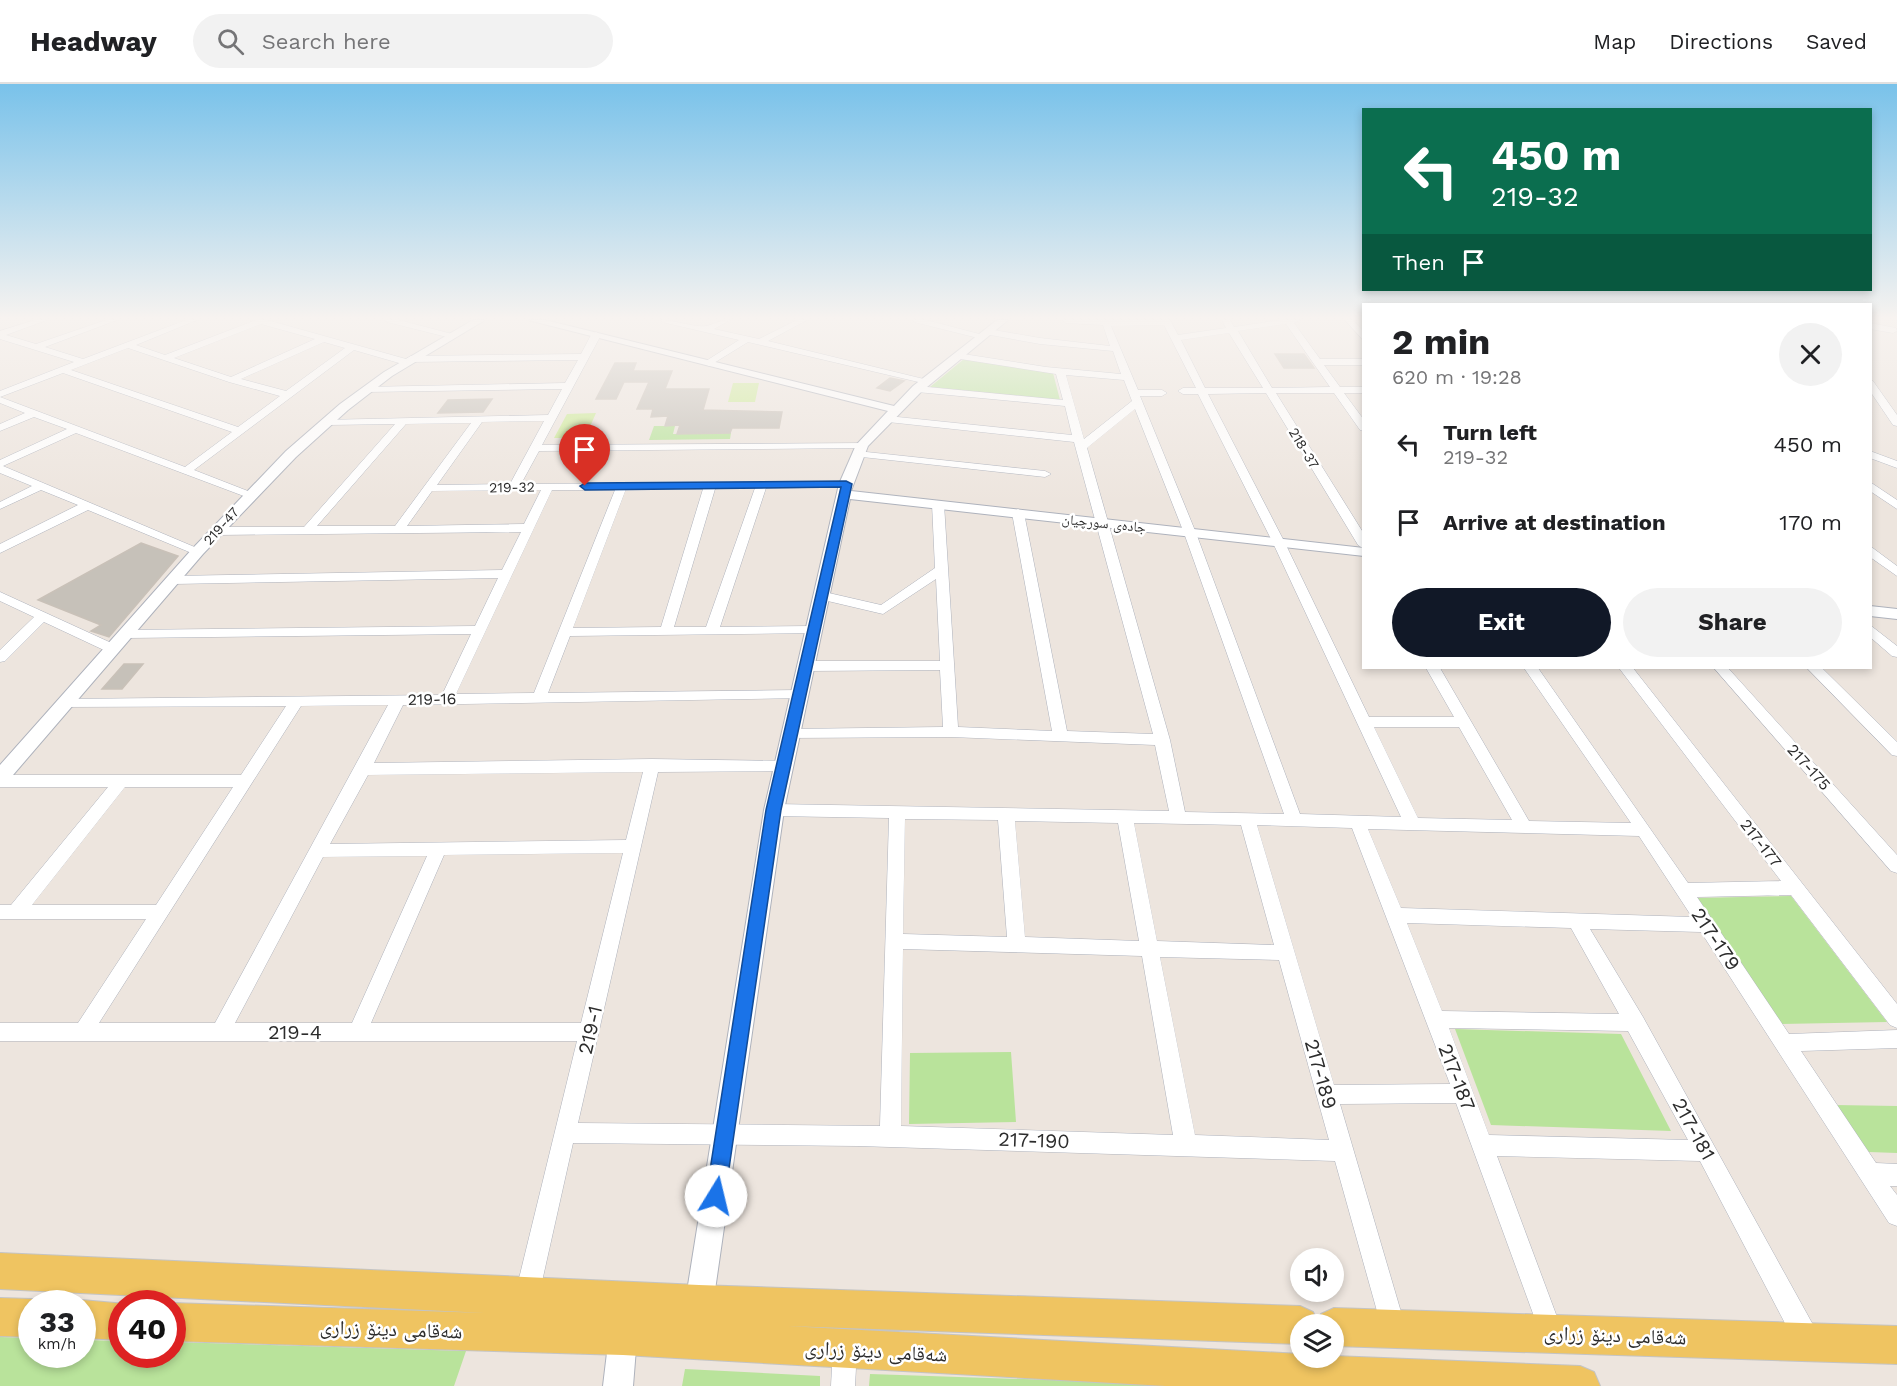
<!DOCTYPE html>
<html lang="en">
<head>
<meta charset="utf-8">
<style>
  body { margin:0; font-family:"Work Sans","Noto Naskh Arabic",sans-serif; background:#f2f2f2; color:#202124; height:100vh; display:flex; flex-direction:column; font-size:22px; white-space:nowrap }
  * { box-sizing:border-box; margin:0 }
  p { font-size:20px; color:#757577 }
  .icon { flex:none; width:33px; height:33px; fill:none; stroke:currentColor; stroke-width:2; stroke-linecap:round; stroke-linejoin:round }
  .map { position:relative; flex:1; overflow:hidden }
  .drawer { position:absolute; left:1362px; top:219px; width:510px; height:366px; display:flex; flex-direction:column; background:#fff; border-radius:0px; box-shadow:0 3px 9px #0003 }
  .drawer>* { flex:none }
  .hud { position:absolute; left:1362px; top:24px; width:510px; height:183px; border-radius:0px; box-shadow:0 3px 9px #0003; background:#0b6e4f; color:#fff; overflow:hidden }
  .tools { position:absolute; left:1290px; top:1164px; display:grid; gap:12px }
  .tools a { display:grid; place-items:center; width:54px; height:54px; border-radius:50%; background:#fff; box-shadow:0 3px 9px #0003; font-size:30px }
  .speed { position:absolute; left:18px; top:1206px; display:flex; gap:12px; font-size:30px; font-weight:700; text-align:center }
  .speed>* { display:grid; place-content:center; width:78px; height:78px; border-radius:50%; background:#fff; box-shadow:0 3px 9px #0003; line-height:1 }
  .speed small { font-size:15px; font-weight:400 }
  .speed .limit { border:9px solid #d22; background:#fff; color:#111 }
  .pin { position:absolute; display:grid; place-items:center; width:51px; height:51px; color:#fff; margin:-62px -26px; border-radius:50% 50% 50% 0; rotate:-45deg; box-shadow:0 0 6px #0007 }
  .pin .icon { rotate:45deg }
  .me { position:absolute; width:66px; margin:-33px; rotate:9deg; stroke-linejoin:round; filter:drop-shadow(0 0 4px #0008) }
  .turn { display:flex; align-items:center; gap:21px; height:126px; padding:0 30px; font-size:27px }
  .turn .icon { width:78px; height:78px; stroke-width:2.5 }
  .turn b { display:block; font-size:42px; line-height:51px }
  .then { display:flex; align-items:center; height:57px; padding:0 30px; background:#0003; gap:12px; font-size:22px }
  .round { display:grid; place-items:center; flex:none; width:63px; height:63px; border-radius:32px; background:#f2f2f2 }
  .headline { display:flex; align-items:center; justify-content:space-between; height:102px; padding:0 30px }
  h1 { font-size:36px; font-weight:700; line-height:45px }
  .cta { display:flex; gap:12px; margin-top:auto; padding:12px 30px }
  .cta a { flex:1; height:69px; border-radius:36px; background:#111827; color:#fff; font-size:24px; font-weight:700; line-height:69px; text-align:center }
  .cta a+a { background:#f2f2f2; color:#202124 }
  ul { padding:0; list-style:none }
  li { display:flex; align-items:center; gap:18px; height:78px; padding:0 30px }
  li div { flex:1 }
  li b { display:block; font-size:22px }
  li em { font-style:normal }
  header { display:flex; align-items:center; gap:36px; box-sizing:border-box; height:84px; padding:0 30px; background:#fff; border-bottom:2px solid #e0e0e0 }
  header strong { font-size:28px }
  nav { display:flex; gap:33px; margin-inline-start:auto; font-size:21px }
  .search { width:420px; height:54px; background:#f2f2f2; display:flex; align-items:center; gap:15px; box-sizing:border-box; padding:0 21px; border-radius:33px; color:#757577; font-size:22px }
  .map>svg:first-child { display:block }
  .green { fill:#b9e39b }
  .pitch { fill:#cdea97 }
  .building { fill:#c6c1b9; stroke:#c9c1b8; stroke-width:1.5 }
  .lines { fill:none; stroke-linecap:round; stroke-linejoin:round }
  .minor-casing { stroke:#aeb2bc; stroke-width:1 }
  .tertiary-casing { stroke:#aeb2bc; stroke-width:2 }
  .primary-casing { stroke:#c4c4c4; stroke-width:2 }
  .minor { fill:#fff; fill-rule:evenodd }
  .tertiary { fill:#fff; fill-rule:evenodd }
  .primary { fill:#efc461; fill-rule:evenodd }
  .route { fill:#1a73e8; stroke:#114b97; stroke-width:1.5 }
  .labels { text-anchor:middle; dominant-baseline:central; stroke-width:5; stroke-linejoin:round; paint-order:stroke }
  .far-street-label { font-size:14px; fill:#2c2c2c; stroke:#fff }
  .street-label { font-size:16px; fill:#2c2c2c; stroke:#fff }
  .near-street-label { font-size:20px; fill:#2c2c2c; stroke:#fff }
</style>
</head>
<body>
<header>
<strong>Headway</strong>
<div class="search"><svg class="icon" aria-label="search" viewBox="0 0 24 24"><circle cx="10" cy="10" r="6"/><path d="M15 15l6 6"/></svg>Search here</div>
<nav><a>Map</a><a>Directions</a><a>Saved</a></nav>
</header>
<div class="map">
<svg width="1897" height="1302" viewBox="0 0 1897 1302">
  <rect width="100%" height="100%" fill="#ede5de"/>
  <path class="green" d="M 964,275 L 1053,289 L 1060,316 L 930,303 Z
    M 654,342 L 675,342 L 673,350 L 731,349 L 730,355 L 649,356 Z
    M 1791,812 L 1887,938 L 1781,940 L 1695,814 Z
    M 1455,945 L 1621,950 L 1671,1047 L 1491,1041 Z
    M 1011,968 L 1016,1038 L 909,1040 L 910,969 Z
    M 1835,1021 L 1897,1022 L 1897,1069 L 1869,1068 Z
    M 0,1253 L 31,1254 L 32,1270 L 82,1270 L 83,1256 L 121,1257 L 122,1270 L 172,1270 L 173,1258 L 466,1267 L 454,1302 L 0,1302 Z
    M 685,1285 L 820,1292 L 820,1302 L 682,1302 Z
    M 870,1290 L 1232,1302 L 869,1302 Z"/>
  <path class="pitch" d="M 733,299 L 759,299 L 755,318 L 728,318 Z
    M 596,329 L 585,354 L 554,354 L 567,330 Z"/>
  <path class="building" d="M 1275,270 L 1304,270 L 1314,284 L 1284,284 Z
    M 615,279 L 636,279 L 633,287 L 672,287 L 665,305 L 709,305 L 703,326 L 782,328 L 779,344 L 732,344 L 730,349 L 677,350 L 680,341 L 665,342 L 668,332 L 651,333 L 653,325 L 637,325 L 649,298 L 624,298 L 616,315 L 596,315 Z
    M 890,294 L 904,297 L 890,307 L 877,304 Z
    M 492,315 L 483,328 L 438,329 L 448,316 Z
    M 141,459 L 178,472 L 109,553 L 91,547 L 101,541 L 38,516 Z
    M 124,580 L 143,580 L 122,605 L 102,605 Z"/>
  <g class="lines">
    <defs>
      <path id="minor" d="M 35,236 L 47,236 L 6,251 L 36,260 L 106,236 L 117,236 L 45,263 L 83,275 L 186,236 L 197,236 L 136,261 L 165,271 L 256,236 L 267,236 L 406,275 L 411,272 L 581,270 L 591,251 L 596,248 L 601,251 L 542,361 L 866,359 L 866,363 L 862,364 L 539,367 L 521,400 L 850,398 L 852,400 L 846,403 L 766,404 L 720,543 L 812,542 L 819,546 L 817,549 L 570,552 L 548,609 L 798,606 L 803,608 L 805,611 L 803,614 L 403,621 L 374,679 L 652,675 L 789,677 L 792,681 L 789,685 L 784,687 L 658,688 L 578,1039 L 880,1042 L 889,734 L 774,732 L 768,730 L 766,726 L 768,722 L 774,720 L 1169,727 L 1155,661 L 951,653 L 785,654 L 783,650 L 790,645 L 943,643 L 940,586 L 805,587 L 798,582 L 805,577 L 940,577 L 936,495 L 883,530 L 815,514 L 814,511 L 820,507 L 881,521 L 935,484 L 932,420 L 938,417 L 944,420 L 958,643 L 1052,647 L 1012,429 L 1018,425 L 1024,429 L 1067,647 L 1153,650 L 1074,358 L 888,338 L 883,335 L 888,332 L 1072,351 L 1065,322 L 917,308 L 912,305 L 917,302 L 1063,316 L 1056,290 L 954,274 L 952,272 L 957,269 L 1046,283 L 1121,290 L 1113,267 L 1040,260 L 985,250 L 985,246 L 988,245 L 1040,254 L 1110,262 L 1103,241 L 1066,239 L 1062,236 L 1170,236 L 1178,251 L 1226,244 L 1222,236 L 1230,236 L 1234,243 L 1281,236 L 1300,236 L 1294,239 L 1320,275 L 1364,275 L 1364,281 L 1324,281 L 1340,303 L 1364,303 L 1364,309 L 1344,309 L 1364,336 L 1364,347 L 1360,346 L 1334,309 L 1276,309 L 1364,450 L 1364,465 L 1358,461 L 1266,309 L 1208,310 L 1285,459 L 1369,633 L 1454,633 L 1426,584 L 1440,584 L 1529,737 L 1631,739 L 1524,584 L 1538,584 L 1688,799 L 1781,797 L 1619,584 L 1633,584 L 1897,920 L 1897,944 L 1890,941 L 1791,811 L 1697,813 L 1789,950 L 1897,946 L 1897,964 L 1801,967 L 1876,1079 L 1897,1080 L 1897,1102 L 1890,1102 L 1897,1111 L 1897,1142 L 1889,1139 L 1701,848 L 1590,845 L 1643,933 L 1817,1248 L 1820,1257 L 1817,1266 L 1808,1269 L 1799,1266 L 1700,1077 L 1497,1072 L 1563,1249 L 1559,1257 L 1551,1261 L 1543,1257 L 1456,1019 L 1340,1020 L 1406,1245 L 1402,1253 L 1394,1257 L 1386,1253 L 1382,1245 L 1335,1077 L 858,1062 L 573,1059 L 539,1211 L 535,1219 L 527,1223 L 519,1219 L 515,1211 L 577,957 L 0,957 L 0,939 L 78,939 L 146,835 L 0,835 L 0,821 L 11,821 L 108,703 L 0,703 L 0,691 L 241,691 L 286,622 L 60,623 L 58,620 L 65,615 L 442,611 L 471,550 L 127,554 L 120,550 L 127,546 L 475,542 L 498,494 L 173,500 L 167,496 L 173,492 L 502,486 L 521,448 L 216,451 L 210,447 L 216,443 L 304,443 L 395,340 L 327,341 L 323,340 L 323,336 L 548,331 L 562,305 L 367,308 L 362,305 L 364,303 L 565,299 L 578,276 L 410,278 L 406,281 L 354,266 L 194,386 L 253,409 L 253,413 L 249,414 L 76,349 L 3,382 L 204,467 L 198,471 L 194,470 L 88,426 L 0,469 L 0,460 L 78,421 L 41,406 L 0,425 L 0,418 L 32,402 L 0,389 L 0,376 L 67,345 L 34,333 L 0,347 L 0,340 L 25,329 L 0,319 L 0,313 L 185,383 L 232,348 L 63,289 L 0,313 L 0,307 L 74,278 L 0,255 L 0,247 ZM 261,240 L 315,255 L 231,293 L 174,274 ZM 1286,240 L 1330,303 L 1272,304 L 1238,247 ZM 1164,241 L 1196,304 L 1183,304 L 1178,307 L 1183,310 L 1198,310 L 1273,459 L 1401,733 L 1300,730 L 1196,449 L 1140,312 L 1162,312 L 1167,309 L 1162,306 L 1138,306 L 1111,242 ZM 1229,249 L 1263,304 L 1205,304 L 1181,256 ZM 324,258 L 345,264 L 286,307 L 241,295 ZM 128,264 L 229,298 L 280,312 L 238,343 L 71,286 ZM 1066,291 L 1124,296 L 1132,317 L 1084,355 ZM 1135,325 L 1184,449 L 1284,730 L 1185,728 L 1170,656 L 1087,364 ZM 544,337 L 510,400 L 437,401 L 482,338 ZM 471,339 L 395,442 L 317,442 L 406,340 ZM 755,404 L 706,543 L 674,543 L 715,405 ZM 626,405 L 703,405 L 661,543 L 573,544 ZM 541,406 L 524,440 L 407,442 L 432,407 ZM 552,406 L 615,406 L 534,609 L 456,610 ZM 388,621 L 215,939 L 99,939 L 301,622 ZM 1374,643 L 1459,643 L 1512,736 L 1418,734 ZM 643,688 L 626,756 L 330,760 L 368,691 ZM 125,703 L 233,703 L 156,821 L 32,821 ZM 905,735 L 998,736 L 1007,853 L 903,850 ZM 1015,737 L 1118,739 L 1139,857 L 1025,853 ZM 1134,739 L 1241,741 L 1274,861 L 1157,857 ZM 1257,741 L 1352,744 L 1450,1000 L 1334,1001 ZM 1368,745 L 1639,752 L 1692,833 L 1401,824 ZM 623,769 L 581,939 L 371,939 L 444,771 ZM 427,772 L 352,939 L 235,939 L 323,773 ZM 1407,839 L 1571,844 L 1619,930 L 1442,927 ZM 903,865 L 1142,872 L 1173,1051 L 901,1042 ZM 1160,873 L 1279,876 L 1329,1056 L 1195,1051 ZM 1449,944 L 1628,947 L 1688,1056 L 1489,1051 Z
        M 386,236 L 399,236 L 456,251 L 451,254 L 387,238 Z
        M 661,236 C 674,236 696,244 706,242 C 715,240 720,236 730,236 L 714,245 L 759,255 L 797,236 L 807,236 L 768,257 L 932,297 L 927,300 L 748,258 L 709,282 L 704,279 L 706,277 L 739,256 L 662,238 Z
        M 913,236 L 926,236 L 987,252 L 982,255 L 914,238 Z
        M 1345,236 L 1353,236 L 1364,248 L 1364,257 Z
        M 1870,239 L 1896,244 L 1897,247 L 1893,249 L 1870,245 Z
        M 1870,296 L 1873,297 L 1897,331 L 1897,342 L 1893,341 L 1870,307 Z
        M 857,367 L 1045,387 L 1051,390 L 1045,393 L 853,372 L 853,368 Z
        M 1870,367 L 1897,377 L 1897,384 L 1870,374 Z
        M 1870,398 L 1897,416 L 1897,425 L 1870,407 Z
        M 1870,462 L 1897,482 L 1897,492 L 1870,473 Z
        M 0,508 L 118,562 L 120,565 L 113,569 L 108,568 L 44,538 L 5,577 L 0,578 L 0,566 L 34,533 L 0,517 Z
        M 1870,541 L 1897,562 L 1897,573 L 1892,572 L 1870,553 Z
        M 1714,584 L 1728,584 L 1897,771 L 1897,789 L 1891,787 Z
        M 1807,584 L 1822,584 L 1897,658 L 1897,672 L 1892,671 Z
        M 845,1253 L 854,1256 L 857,1265 L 855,1302 L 831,1302 L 833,1265 L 836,1256 Z"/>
      <path id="tertiary" d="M 473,236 L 485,236 L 392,292 L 348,326 L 296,373 L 203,470 L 7,698 L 0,700 L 0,681 L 193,464 L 286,367 L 340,320 L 384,288 Z
        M 528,236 L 545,236 L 894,322 L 913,302 L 997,236 L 1008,236 L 921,308 L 868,362 L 851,407 L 1364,464 L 1364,472 L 850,415 L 784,726 L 713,1220 L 709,1230 L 699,1234 L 689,1230 L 685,1220 L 764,726 L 839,400 L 856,361 L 888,327 Z
        M 1870,522 L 1897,525 L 1897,535 L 1870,532 Z
        M 623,1238 L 633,1242 L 637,1252 L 633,1302 L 603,1302 L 609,1252 L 613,1242 Z"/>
      <path id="primary" d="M 0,1169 L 699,1201 L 1300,1222 L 1313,1228 L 1317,1237 L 1321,1230 L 1334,1224 L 1897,1242 L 1897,1280 L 1334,1262 L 1334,1240 L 1300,1240 L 1300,1260 L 787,1242 L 1300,1270 L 1300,1274 L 1334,1272 L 1580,1282 L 1594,1288 L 1600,1302 L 1166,1302 L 623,1271 L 172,1257 L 172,1219 L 485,1229 L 0,1205 Z
        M 0,1214 L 32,1215 L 43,1220 L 32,1220 L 32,1253 L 0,1252 Z
        M 82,1216 L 126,1220 L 122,1220 L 122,1256 L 82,1254 L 82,1220 L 74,1220 Z"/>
    </defs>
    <use href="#minor" class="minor-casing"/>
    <use href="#tertiary" class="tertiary-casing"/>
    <use href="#primary" class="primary-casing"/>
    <use href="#minor" class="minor"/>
    <use href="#tertiary" class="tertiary"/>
    <use href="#primary" class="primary"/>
  </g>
  <linearGradient id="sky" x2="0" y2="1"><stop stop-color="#79c2ea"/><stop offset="0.56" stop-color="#f7f3f0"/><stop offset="1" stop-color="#f7f3f0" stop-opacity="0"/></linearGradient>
  <rect width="1897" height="418" fill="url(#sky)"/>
  <path class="route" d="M 846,397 L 852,400 L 781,726 L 725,1112 L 723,1119 L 716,1122 L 708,1119 L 706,1112 L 766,726 L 841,403 L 585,406 L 580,402 L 585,399 Z"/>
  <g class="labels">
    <g class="far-street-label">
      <text transform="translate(1304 364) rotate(59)">218-37</text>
      <text transform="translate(512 403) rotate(-1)">219-32</text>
      <text transform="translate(1104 439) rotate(6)">جادەی سورچیان</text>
      <text transform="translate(221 442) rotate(-48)">219-47</text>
    </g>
    <g class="street-label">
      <text transform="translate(432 615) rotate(-1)">219-16</text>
      <text transform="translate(1809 683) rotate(48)">217-175</text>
      <text transform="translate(1761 759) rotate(52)">217-177</text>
    </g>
    <g class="near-street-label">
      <text transform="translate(1716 855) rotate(56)">217-179</text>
      <text transform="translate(590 946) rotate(-77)">219-1</text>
      <text x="295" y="948">219-4</text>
      <text transform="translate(1321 990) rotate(74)">217-189</text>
      <text transform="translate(1457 993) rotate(69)">217-187</text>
      <text transform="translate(1694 1045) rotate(61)">217-181</text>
      <text transform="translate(1034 1056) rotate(2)">217-190</text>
      <text transform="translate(391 1245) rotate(2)">شەقامی دینۆ زراری</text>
      <text transform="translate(1615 1251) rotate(2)">شەقامی دینۆ زراری</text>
      <text transform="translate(876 1267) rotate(3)">شەقامی دینۆ زراری</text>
    </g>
  </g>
</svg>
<div class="tools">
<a><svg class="icon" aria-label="sound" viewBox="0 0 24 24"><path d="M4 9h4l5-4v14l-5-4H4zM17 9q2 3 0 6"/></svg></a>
<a><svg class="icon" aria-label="layers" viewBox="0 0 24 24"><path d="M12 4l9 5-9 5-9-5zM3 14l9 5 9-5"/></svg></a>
</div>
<div class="speed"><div>33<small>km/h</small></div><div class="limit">40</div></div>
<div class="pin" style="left:585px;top:402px;background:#d93025"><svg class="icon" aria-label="arrive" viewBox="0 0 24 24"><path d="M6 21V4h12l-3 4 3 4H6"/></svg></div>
<svg class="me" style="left:716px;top:1112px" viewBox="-20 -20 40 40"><circle r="19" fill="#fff"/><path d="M0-13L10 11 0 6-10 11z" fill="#1a73e8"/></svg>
<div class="hud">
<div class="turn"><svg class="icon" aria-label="left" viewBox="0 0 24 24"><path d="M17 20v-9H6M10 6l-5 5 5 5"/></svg><div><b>450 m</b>219-32</div></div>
<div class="then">Then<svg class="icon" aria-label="arrive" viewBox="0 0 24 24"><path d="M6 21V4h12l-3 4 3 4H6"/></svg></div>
</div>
<section class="drawer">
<div class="headline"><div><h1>2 min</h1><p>620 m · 19:28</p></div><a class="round"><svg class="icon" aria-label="close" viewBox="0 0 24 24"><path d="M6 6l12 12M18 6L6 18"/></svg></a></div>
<ul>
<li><svg class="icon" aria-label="left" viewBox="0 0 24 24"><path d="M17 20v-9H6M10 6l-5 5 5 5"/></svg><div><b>Turn left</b><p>219-32</p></div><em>450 m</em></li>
<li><svg class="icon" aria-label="arrive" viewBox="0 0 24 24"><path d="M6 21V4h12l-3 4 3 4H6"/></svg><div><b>Arrive at destination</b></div><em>170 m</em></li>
</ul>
<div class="cta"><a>Exit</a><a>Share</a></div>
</section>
</div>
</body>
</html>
